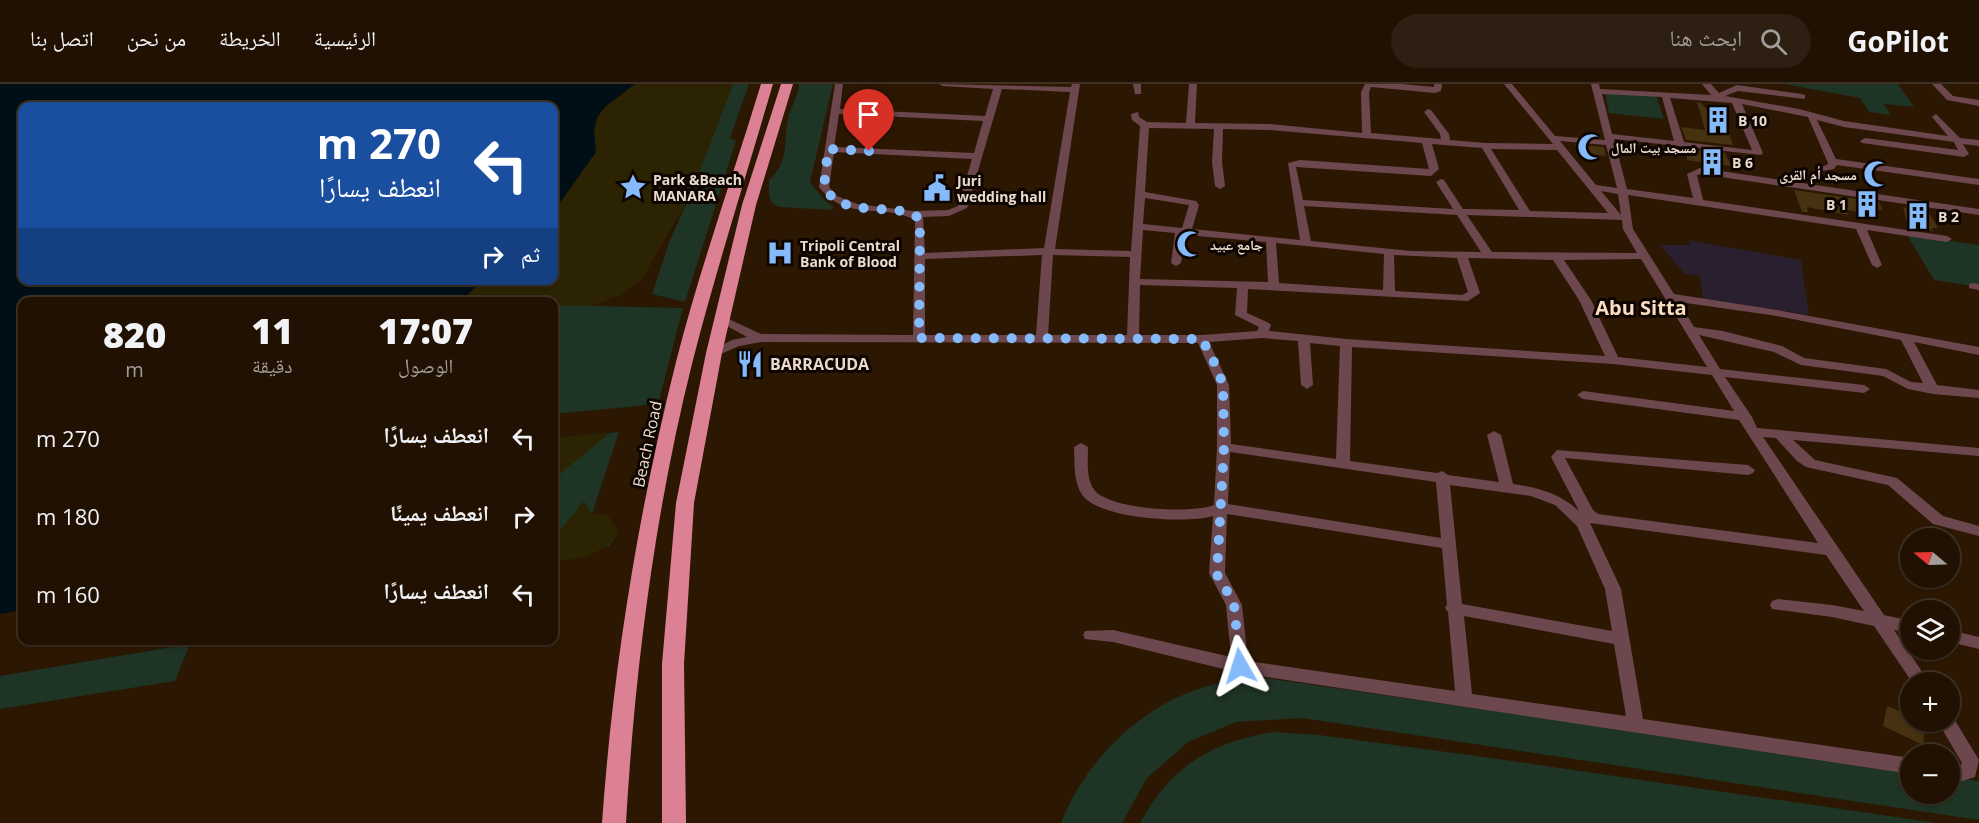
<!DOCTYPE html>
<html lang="ar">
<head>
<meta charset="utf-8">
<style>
  body { margin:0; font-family:"Open Sans","Noto Naskh Arabic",sans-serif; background:#2d1f11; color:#f1f3f6; direction:rtl; height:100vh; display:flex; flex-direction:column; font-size:22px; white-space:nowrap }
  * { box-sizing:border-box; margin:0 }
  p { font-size:20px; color:#a29d99 }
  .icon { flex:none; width:33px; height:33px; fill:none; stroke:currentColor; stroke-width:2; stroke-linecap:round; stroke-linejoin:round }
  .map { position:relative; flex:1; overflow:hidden; direction:ltr }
  .side { position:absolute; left:18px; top:213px; width:540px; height:348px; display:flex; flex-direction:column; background:#211102; border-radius:12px; box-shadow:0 2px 4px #0004,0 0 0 2px #3e3124; direction:rtl }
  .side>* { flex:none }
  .hud { position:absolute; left:18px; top:18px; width:540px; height:183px; border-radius:12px; box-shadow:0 2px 4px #0004,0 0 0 2px #3e3124; direction:rtl; background:#1a4fa0; color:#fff; overflow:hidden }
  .needle { width:39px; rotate:289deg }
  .buttons { position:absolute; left:1900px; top:444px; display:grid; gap:12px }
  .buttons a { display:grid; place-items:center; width:60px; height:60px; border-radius:50%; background:#211102; box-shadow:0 2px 4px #0004,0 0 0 2px #3e3124; font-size:30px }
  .pin { position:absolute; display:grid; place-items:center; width:51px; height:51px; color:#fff; margin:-62px -26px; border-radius:50% 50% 50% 0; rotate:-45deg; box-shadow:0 0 6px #0007 }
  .pin .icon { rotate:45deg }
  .me { position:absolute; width:66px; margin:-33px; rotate:354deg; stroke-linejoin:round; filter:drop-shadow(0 0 4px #0008) }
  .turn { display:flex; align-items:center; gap:21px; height:126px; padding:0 18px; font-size:27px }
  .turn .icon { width:78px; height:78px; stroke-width:2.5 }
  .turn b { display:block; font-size:42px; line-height:51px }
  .then { display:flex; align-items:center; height:57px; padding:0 18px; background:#0003; gap:12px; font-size:22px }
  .eta { display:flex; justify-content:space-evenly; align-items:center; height:102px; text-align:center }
  .eta b { font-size:36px; font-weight:800; line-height:42px }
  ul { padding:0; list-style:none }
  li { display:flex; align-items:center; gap:18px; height:78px; padding:0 18px }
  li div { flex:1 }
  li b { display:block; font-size:22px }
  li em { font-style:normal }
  header { display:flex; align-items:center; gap:36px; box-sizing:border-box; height:84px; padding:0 30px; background:#211102; border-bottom:2px solid #3e3124 }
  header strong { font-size:28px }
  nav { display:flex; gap:33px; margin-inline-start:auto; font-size:21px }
  .search { width:420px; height:54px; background:#2d1f11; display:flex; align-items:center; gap:15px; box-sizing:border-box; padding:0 21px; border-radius:33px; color:#a29d99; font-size:22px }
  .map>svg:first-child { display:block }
  .education { fill:#2a1f2e }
  .green { fill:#1e3424 }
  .sand { fill:#2c2303 }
  .water { fill:#000f16 }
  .building { fill:#463211 }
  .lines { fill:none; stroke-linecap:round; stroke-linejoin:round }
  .minor { fill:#6d474e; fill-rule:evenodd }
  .highway { fill:#dc8094; fill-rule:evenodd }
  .route { stroke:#85bbfb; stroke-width:10; stroke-dasharray:0 18 }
  .labels { text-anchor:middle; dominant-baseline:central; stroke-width:6; stroke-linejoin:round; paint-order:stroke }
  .far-poi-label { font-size:14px; font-weight:bold; fill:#ebdbce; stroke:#0e0501; text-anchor:start }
  .poi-label { font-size:16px; font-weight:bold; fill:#ebdbce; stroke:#0e0501; text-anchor:start }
  .street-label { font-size:16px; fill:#ebdbce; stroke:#0e0501 }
  .quarter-label { font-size:20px; font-weight:bold; fill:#fadcc1; stroke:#0e0501 }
</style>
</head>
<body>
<header>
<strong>GoPilot</strong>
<div class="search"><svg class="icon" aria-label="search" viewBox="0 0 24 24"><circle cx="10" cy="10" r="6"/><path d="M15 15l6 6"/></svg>ابحث هنا</div>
<nav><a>الرئيسية</a><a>الخريطة</a><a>من نحن</a><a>اتصل بنا</a></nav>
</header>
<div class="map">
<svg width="1979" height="739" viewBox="0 0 1979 739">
  <rect width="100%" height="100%" fill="#2c1702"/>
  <path class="education" d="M 1688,156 L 1801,176 L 1809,231 L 1703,215 L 1700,192 L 1685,190 L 1660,161 L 1691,161 Z"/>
  <path class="green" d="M 733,0 L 749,0 L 730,54 L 736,57 L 685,218 L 652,210 L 670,156 L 688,116 Z
    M 799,0 L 833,0 L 810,98 L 824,116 L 834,123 L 831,126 L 780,123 C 767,119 769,109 769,96 C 790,77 783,58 788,35 C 791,22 798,13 799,0 Z
    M 1784,0 L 1898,0 L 1914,23 L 1884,20 L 1891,31 L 1869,28 L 1860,14 Z
    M 1605,9 L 1656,11 L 1664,35 L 1609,29 Z
    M 1907,151 L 1979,161 L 1979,203 L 1934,196 Z
    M 554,221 L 683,224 L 658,320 L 554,330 Z
    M 619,348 L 592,430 L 607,431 L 619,448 L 609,462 L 554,478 L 554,354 Z
    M 190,560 L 175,597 L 0,625 L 0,592 Z
    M 1258,593 L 1911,687 L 1911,710 L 1950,710 L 1950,693 L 1979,697 L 1979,736 L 1302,634 L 1236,638 L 1188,658 L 1147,694 L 1122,739 L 1061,739 C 1086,675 1144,618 1212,601 C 1227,597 1243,595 1258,593 Z
    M 1274,648 L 1319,651 L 1484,673 L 1937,739 L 1140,739 C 1171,682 1211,658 1274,648 Z"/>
  <path class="sand" d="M 635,0 L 733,0 L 688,116 L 642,195 L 621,211 L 591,222 L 554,221 L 554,218 L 461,218 L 481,197 L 554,196 L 554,127 L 596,68 L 594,48 L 597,34 L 605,23 Z
    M 610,349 L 557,392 L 554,392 L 554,354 Z
    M 584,417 L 592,430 L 607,431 L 619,448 C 602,472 581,474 554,478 L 554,454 Z"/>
  <path class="water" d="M 0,0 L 635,0 L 605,23 L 597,33 L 594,48 L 596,68 L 554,127 L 554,22 L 22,22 L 22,196 L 481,197 L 461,218 L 22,218 L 22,526 L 0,530 Z"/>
  <path class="building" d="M 1697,18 L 1701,19 L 1714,33 L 1723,32 L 1733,61 L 1686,56 L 1681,43 L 1705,46 Z
    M 1575,61 L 1604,63 L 1606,72 L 1580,69 Z
    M 1687,65 L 1725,69 L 1731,82 L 1687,76 Z
    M 1794,106 L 1879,118 L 1883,126 L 1862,123 L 1865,129 L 1847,126 L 1848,131 L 1807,123 L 1808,128 L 1802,128 Z
    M 1903,123 L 1929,129 L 1938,144 L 1931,144 L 1934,147 L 1914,144 L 1906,136 Z
    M 1887,622 L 1911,632 L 1911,638 L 1926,638 L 1923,661 L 1883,642 Z"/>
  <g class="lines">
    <path class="minor" d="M 835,0 L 843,0 L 840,25 L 985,32 L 993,5 L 943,2 L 939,0 L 1071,3 L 1072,0 L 1080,0 L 1055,165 L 1131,167 L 1140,42 L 1132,36 L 1131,30 L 1138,28 L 1139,33 L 1147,38 L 1186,39 L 1189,0 L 1197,0 L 1195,39 L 1269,40 L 1362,49 L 1361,8 L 1365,0 L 1401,0 L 1434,3 L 1434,0 L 1442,0 L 1441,7 L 1435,9 L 1371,3 L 1369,8 L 1371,49 L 1441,55 L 1440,50 L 1424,28 L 1428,25 L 1431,26 L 1449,50 L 1450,56 L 1485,59 L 1553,60 L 1504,0 L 1512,0 L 1555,52 L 1605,56 L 1591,0 L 1599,0 L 1600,5 L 1711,11 L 1702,0 L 1711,0 L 1719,9 L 1737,1 L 1802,10 L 1805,11 L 1805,15 L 1738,7 L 1725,12 L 1799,25 L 1844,37 L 1948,52 L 1932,33 L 1936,30 L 1960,54 L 1979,56 L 1979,62 L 1963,60 L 1969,70 L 1964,73 L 1862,59 L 1860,57 L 1865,54 L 1958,66 L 1954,58 L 1844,43 L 1817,36 L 1836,75 L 1979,95 L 1979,101 L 1837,81 L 1834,85 L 1817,88 L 1817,84 L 1827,81 L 1828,79 L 1808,33 L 1742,20 L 1763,69 L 1761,71 L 1614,55 L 1627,105 L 1693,114 L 1687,90 L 1700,84 L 1979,125 L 1979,131 L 1701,90 L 1697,91 L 1703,116 L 1947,152 L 1952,155 L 1947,158 L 1867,146 L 1882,181 L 1877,184 L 1872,181 L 1856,145 L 1628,111 L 1633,145 L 1674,210 L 1777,226 L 1979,263 L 1979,271 L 1914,258 L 1937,301 L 1979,306 L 1979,314 L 1933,310 L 1908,305 L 1883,292 L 1801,281 L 1774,268 L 1699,251 L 1720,285 L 1864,301 L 1870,305 L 1864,309 L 1725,293 L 1752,333 L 1757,344 L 1979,364 L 1979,372 L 1793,356 L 1815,376 L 1897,394 L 1943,432 L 1979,442 L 1979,452 L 1933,440 L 1888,401 L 1806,383 L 1797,377 L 1776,354 L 1763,353 L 1884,531 L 1911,537 L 1911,549 L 1894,546 L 1929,598 L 1912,598 L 1874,542 L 1832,533 L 1772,525 L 1770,521 L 1772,517 L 1778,515 L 1832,521 L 1864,527 L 1826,471 L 1590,439 L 1621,505 L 1643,635 L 1911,674 L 1911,690 L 1240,589 L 1113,558 L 1085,555 L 1083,551 L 1085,547 L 1113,546 L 1231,573 L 1226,521 L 1209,489 L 1213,432 C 1187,440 1101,435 1083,412 C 1073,398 1075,380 1074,363 L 1081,359 L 1088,363 C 1088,376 1086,393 1093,404 C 1105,426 1192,430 1214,421 L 1217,363 L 1217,301 L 1198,259 L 761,258 L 739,262 L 714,273 L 708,269 L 732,256 L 747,253 L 718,237 L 716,235 L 718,233 L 722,232 L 761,250 L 913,251 L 915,136 C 881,118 847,139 819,103 ZM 1002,5 L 1070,8 L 1044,164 L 925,169 L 923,133 L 949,132 L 967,124 ZM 1602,10 L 1662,13 L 1674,57 L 1612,50 ZM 1670,14 L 1732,19 L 1752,66 L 1684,58 ZM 839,30 L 983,37 L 974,69 L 834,63 ZM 1149,44 L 1214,45 L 1212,78 L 1215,102 L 1220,105 L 1225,102 L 1222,78 L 1223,45 L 1269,46 L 1422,59 L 1429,85 L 1300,76 L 1288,79 L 1300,156 L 1192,145 L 1199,121 L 1196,117 L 1145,108 ZM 1560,57 L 1606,61 L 1617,104 L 1596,101 ZM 1432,60 L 1482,64 L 1519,126 L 1463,125 L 1444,96 L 1441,95 L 1436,98 L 1453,125 L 1303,116 L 1296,83 L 1431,92 L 1439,85 ZM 1491,65 L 1557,66 L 1608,129 L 1530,127 ZM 834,68 L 972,75 L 958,122 L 948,126 L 912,127 L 857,120 L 837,112 L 829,103 ZM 1601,107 L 1618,110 L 1621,131 ZM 1145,114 L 1189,121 L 1182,144 L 1143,140 ZM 1304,122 L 1457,131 L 1481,168 L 1411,167 L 1311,157 ZM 1467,131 L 1622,136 L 1623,145 L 1637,169 L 1492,168 ZM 1143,146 L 1175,149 L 1171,179 L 1176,182 L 1181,179 L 1186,151 L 1266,158 L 1268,198 L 1140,195 ZM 1276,159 L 1384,170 L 1383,206 L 1279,199 ZM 1042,171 L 1036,251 L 925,251 L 925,175 ZM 1053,171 L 1130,173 L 1127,251 L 1048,251 ZM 1394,171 L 1457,174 L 1468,208 L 1462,211 L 1395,207 ZM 1468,174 L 1553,176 L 1579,216 L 1605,272 L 1346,255 L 1269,247 L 1271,241 L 1269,239 L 1247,229 L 1248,205 L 1468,217 L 1480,209 ZM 1641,175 L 1707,283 L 1618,273 L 1591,216 L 1564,176 ZM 1140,201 L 1237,204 L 1235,231 L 1259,243 L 1257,247 L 1202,251 L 1139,251 ZM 1679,218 L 1777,232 L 1901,256 L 1923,299 L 1911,298 L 1886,285 L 1804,274 L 1782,262 L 1723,247 L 1694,243 ZM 1262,254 L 1298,257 L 1301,301 L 1307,305 L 1313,301 L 1310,259 L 1340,262 L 1336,375 L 1231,360 L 1229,301 L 1209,258 ZM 1352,263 L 1613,280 L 1712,291 L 1734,327 L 1583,307 L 1577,311 L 1583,315 L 1739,336 L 1818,459 L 1598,430 L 1593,426 L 1565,374 L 1748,391 L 1753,389 L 1755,386 L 1748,381 L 1557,366 L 1551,373 L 1579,427 C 1559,409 1539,404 1513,400 L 1501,351 L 1494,347 L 1487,351 L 1499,398 L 1448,391 L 1442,387 L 1437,389 L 1350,377 ZM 1230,368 L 1436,398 L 1441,454 L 1228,420 ZM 1450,401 L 1531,412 L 1555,421 L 1577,442 L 1605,505 L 1612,547 L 1462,520 ZM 1227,430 L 1442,464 L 1447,521 L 1445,524 L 1448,528 L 1455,607 L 1248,577 L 1242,521 L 1225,489 ZM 1464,532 L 1614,560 L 1626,632 L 1472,610 Z
      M 1133,0 L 1141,0 L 1141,10 L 1135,10 Z
      M 1932,0 L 1941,0 L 1953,12 L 1979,16 L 1979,22 L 1947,16 Z
      M 1973,199 L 1979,200 L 1979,206 L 1969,204 L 1969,200 Z
      M 1950,546 L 1979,553 L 1979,565 L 1950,558 Z
      M 1950,632 L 1953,633 L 1979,676 L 1975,693 L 1962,697 L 1950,696 L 1950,680 L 1961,681 L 1962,679 L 1938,638 L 1950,638 Z"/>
    <path class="highway" d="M 761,0 L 773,0 C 746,92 717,183 693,276 C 655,426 635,584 626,739 L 602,739 C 613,584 638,429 676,278 C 700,184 733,92 761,0 Z
      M 781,0 L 793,0 L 756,121 L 722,269 L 694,419 L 684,580 L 686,739 L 662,739 L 662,580 L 676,419 L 706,269 L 742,121 Z"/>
  </g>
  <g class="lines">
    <path class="route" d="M 869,67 L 828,65 L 824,103 C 845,138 895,115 920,135 L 919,254 L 1202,255 L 1217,284 L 1223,301 L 1224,363 L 1217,489 C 1219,502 1231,508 1234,520 L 1240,582"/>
  </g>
  <defs>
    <symbol id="building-bare" viewBox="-9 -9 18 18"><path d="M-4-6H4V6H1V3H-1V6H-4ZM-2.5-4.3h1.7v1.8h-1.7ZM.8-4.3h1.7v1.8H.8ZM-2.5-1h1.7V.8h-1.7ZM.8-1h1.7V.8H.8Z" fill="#85bbfb" stroke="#0e0501" stroke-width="2.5" paint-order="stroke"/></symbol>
    <symbol id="mosque-bare" viewBox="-9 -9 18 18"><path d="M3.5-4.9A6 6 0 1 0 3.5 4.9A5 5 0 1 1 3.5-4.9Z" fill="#85bbfb" stroke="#0e0501" stroke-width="2.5" paint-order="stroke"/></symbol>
    <symbol id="sight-bare" viewBox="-9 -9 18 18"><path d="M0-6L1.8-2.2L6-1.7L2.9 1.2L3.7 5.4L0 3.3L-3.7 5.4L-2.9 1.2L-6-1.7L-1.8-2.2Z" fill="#85bbfb" stroke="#0e0501" stroke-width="2.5" paint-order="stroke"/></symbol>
    <symbol id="civic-bare" viewBox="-9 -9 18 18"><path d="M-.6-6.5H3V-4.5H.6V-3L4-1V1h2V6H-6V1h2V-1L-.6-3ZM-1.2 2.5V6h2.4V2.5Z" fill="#85bbfb" stroke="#0e0501" stroke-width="2.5" paint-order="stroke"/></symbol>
    <symbol id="hospital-bare" viewBox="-9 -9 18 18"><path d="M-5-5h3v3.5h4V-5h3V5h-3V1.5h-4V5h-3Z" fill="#85bbfb" stroke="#0e0501" stroke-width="2.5" paint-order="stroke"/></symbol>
    <symbol id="restaurant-bare" viewBox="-9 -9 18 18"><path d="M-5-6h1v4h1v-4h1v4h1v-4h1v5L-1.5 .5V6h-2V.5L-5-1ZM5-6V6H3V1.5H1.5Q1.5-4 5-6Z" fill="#85bbfb" stroke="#0e0501" stroke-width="2.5" paint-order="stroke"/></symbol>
  </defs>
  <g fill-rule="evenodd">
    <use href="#building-bare" x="1699" y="17" width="38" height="38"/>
    <use href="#mosque-bare" x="1572" y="44" width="38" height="38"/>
    <use href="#building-bare" x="1693" y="59" width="38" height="38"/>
    <use href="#mosque-bare" x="1858" y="71" width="38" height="38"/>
    <use href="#sight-bare" x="614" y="84" width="38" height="38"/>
    <use href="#civic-bare" x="918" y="85" width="38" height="38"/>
    <use href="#building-bare" x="1848" y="101" width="38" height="38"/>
    <use href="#building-bare" x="1899" y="113" width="38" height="38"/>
    <use href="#mosque-bare" x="1171" y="141" width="38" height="38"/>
    <use href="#hospital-bare" x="761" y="150" width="38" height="38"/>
    <use href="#restaurant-bare" x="731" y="261" width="38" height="38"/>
  </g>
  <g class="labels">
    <g class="far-poi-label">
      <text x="1738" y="36">B 10</text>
      <text x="1611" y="63">مسجد بيت المال</text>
      <text x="1732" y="78">B 6</text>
      <text x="1857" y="90" text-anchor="end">مسجد أم القرى</text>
      <text x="653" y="95">Park &amp;Beach<tspan x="653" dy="16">MANARA</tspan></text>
      <text x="957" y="96">Juri<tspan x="957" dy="16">wedding hall</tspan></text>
      <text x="1847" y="120" text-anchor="end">B 1</text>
      <text x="1938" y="132">B 2</text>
      <text x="1210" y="160">جامع عبيد</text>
      <text x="800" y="161">Tripoli Central<tspan x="800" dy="16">Bank of Blood</tspan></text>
    </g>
    <g class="poi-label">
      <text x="770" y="280">BARRACUDA</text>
    </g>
    <g class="street-label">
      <text transform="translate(647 360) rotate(-78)">Beach Road</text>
    </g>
    <g class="quarter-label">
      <text x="1641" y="223">Abu Sitta</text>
    </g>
  </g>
</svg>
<div class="buttons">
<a><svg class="needle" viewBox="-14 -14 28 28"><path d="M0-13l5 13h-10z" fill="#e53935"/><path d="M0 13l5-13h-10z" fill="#a29d99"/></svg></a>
<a><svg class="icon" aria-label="layers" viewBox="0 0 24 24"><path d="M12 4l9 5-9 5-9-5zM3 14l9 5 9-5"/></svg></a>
<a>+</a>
<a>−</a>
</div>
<div class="pin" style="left:869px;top:67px;background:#d93025"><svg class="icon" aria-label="arrive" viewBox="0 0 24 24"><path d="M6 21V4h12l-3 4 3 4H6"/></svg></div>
<svg class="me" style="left:1240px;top:582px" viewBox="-20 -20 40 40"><path d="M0-17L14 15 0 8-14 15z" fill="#85bbfb" stroke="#fff" stroke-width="4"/></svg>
<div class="hud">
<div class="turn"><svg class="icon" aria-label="left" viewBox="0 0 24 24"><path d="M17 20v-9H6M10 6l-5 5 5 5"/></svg><div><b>270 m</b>انعطف يسارًا</div></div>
<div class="then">ثم<svg class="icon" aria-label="right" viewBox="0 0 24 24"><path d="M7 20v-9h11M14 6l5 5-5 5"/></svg></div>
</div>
<section class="side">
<div class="eta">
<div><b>17:07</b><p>الوصول</p></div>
<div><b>11</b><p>دقيقة</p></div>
<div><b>820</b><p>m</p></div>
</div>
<ul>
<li><svg class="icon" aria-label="left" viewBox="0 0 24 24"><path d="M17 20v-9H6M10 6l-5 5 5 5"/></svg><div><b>انعطف يسارًا</b></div><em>270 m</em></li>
<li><svg class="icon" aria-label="right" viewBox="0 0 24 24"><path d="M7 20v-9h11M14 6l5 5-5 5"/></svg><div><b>انعطف يمينًا</b></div><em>180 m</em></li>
<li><svg class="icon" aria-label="left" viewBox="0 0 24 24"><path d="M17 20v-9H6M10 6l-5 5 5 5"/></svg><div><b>انعطف يسارًا</b></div><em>160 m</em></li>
</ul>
</section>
</div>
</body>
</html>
